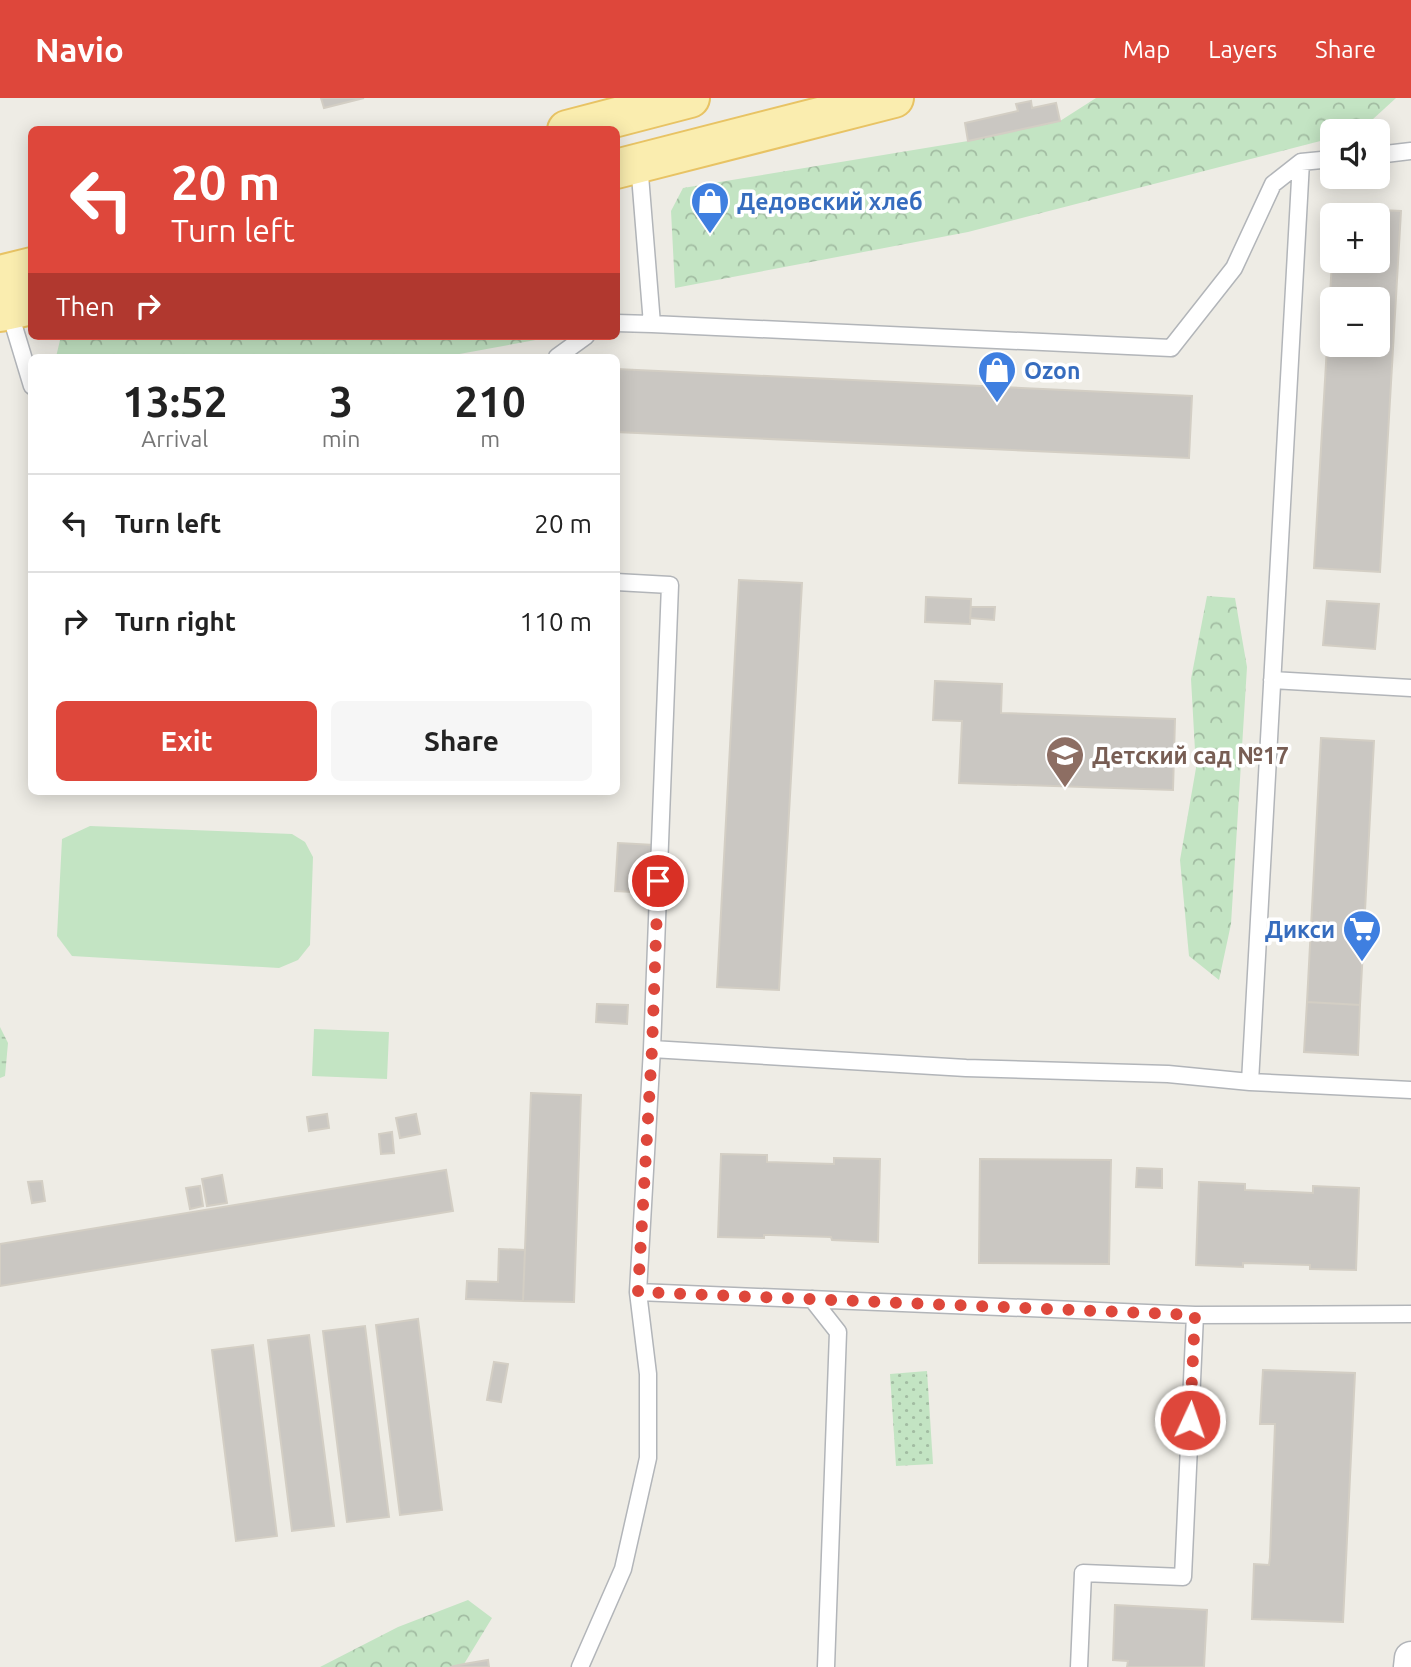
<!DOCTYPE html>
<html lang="en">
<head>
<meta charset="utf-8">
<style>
  body { margin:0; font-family:Ubuntu,sans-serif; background:#f6f6f6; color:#222; height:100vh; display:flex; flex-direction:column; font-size:26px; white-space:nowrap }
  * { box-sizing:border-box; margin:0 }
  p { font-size:23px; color:#767676 }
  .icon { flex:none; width:38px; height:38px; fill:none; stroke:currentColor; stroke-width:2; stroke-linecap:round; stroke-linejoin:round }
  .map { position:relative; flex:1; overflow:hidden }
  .sheet { position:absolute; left:28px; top:256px; width:592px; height:441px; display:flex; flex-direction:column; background:#fff; border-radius:10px; box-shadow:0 4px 18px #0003 }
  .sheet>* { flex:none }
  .hud { position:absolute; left:28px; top:28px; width:592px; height:214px; border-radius:10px; box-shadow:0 4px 18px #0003; background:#de473b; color:#fff; overflow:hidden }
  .tools { position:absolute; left:1320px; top:21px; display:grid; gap:14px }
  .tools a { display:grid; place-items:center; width:70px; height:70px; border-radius:10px; background:#fff; box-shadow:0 4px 18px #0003; font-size:35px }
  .pin { position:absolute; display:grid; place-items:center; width:60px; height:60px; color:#fff; margin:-30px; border:4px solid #fff; border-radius:50%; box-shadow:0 2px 7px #0007 }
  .me { position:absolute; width:77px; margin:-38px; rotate:3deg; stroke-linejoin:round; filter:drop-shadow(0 0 5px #0008) }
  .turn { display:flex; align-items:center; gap:24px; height:147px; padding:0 28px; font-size:32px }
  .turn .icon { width:91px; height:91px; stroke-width:2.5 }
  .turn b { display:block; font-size:49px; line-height:60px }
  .then { display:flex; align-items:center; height:66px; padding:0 28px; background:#0003; gap:14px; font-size:26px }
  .eta { display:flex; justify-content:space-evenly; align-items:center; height:119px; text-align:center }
  .eta b { font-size:42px; font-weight:700; line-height:49px }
  .primary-button { display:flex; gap:14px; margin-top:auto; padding:14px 28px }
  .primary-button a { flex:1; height:80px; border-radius:10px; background:#de473b; color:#fff; font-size:28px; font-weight:700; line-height:80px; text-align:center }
  .primary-button a+a { background:#f6f6f6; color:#222 }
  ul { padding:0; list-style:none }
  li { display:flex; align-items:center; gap:21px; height:98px; padding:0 28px; border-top:2px solid #e0e0e0 }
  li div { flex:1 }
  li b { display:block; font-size:26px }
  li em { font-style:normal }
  header { display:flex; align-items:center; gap:42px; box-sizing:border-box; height:98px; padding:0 35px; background:#de473b; color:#fff }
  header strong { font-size:33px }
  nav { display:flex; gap:38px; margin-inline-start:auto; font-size:24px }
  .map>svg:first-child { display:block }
  .green { fill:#c3e4c3 }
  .forest { fill:url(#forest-crowns) }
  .wetland { fill:url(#wetland-marsh) }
  .park { fill:url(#park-dots) }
  .building { fill:#cac7c2; stroke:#d3cec4; stroke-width:2; fill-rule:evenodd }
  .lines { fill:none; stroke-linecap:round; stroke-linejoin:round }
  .lane-casing { stroke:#b2b5b9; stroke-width:19 }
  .street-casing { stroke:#b2b5b9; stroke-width:35 }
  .primary-casing { stroke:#e8c364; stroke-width:42 }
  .lane { stroke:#fff; stroke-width:16 }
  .street { stroke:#fff; stroke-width:32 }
  .primary { stroke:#faedaf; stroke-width:38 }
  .route { stroke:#de473b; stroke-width:12; stroke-dasharray:0 21.6 }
  .labels { text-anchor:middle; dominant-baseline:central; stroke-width:7; stroke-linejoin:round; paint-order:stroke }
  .shop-label { font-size:23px; font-weight:bold; fill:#366cbe; stroke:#fff; text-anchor:start }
  .education-label { font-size:23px; font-weight:bold; fill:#785e54; stroke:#fff; text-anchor:start }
</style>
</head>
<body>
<header>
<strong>Navio</strong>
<nav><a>Map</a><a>Layers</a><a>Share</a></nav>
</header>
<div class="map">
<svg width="1411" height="1569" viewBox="0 0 1411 1569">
  <defs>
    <pattern id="forest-crowns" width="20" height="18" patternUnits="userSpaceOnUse" patternTransform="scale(1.75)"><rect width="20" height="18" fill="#c3e4c3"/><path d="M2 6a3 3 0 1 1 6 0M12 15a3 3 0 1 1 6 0" fill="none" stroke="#a2bca2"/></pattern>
    <pattern id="wetland-marsh" width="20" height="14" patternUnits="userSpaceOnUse" patternTransform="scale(1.75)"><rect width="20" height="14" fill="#c3e4c3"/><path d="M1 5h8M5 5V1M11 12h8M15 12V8" fill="none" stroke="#a2bca2"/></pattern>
    <pattern id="park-dots" width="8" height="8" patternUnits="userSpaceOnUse" patternTransform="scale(1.75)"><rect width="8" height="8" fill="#c3e4c3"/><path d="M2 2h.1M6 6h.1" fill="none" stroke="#a2bca2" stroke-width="1.8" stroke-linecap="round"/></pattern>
  </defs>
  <rect width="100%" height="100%" fill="#eeece5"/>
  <path class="green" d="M 90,728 L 292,736 L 305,744 L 313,759 L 310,847 L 298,862 L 279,870 L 72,858 L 57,838 L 62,741 Z
    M 314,931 L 389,934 L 387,981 L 312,978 Z"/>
  <path class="forest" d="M 1096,0 L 1396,0 L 1360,33 L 1332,33 L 1332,40 L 968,134 L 675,190 L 671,113 L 683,90 L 968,43 L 1060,23 Z
    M 61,238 L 546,238 L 541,241 L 443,259 L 56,259 Z
    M 1207,498 L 1235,500 L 1247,569 L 1231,826 L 1219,882 L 1189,858 L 1180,762 L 1196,670 L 1191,581 Z
    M 468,1502 L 492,1520 L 464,1566 L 450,1569 L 320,1569 L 398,1529 Z"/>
  <path class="wetland" d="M 0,929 L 8,945 L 5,978 L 0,980 Z"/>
  <path class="park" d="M 927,1273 L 933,1366 L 896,1368 L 890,1276 Z"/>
  <path class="building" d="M 321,0 L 364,0 L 324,10 Z
    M 1031,3 L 1032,10 L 1056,5 L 1060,23 L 968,43 L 965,25 L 1018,13 L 1016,6 Z
    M 1335,110 L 1401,113 L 1380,474 L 1314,470 L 1332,163 L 1377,163 L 1377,117 L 1334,117 ZM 1332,201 L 1377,201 L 1377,247 L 1332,247 Z
    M 616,271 L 1192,298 L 1189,360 L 616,334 Z
    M 739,482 L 802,485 L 779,892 L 717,889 Z
    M 926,499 L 971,501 L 970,526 L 925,524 Z
    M 1327,503 L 1379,506 L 1375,551 L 1323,547 Z
    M 971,509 L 995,509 L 994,522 L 970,520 Z
    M 935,583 L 1002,586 L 1001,615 L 1175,621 L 1173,692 L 959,685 L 962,623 L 933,622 Z
    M 1321,640 L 1374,643 L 1360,907 L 1307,904 Z
    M 618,745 L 654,747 L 651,795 L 615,793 Z
    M 1307,904 L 1360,907 L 1358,957 L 1304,954 Z
    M 597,906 L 628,907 L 627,926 L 596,924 Z
    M 531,995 L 581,997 L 574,1204 L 523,1203 Z
    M 327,1016 L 329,1030 L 309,1033 L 307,1019 Z
    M 416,1016 L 420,1036 L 400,1040 L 396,1020 Z
    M 392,1034 L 394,1055 L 381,1056 L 379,1036 Z
    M 721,1056 L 767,1057 L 767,1064 L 834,1066 L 834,1060 L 880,1061 L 878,1144 L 832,1142 L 831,1139 L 770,1137 L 764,1137 L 764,1140 L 718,1139 Z
    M 980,1061 L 1111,1062 L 1109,1166 L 979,1165 Z
    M 1137,1070 L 1162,1071 L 1162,1090 L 1136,1089 Z
    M 446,1072 L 453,1113 L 0,1188 L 0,1146 Z
    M 222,1077 L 227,1105 L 207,1108 L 202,1081 Z
    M 42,1083 L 45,1103 L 32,1105 L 28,1084 Z
    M 1199,1084 L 1245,1086 L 1245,1092 L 1313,1095 L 1313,1088 L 1359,1090 L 1356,1172 L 1310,1171 L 1310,1167 L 1243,1165 L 1243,1169 L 1196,1167 Z
    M 200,1088 L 203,1108 L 190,1111 L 186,1090 Z
    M 499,1151 L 525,1152 L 523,1203 L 466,1201 L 467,1183 L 498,1184 Z
    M 418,1221 L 442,1412 L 400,1417 L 376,1227 Z
    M 365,1228 L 389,1419 L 347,1424 L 323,1233 Z
    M 309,1237 L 334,1428 L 292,1433 L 268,1242 Z
    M 253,1247 L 277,1438 L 236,1443 L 212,1252 Z
    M 494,1264 L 508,1266 L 501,1304 L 487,1302 Z
    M 1263,1272 L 1355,1275 L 1343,1524 L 1252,1521 L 1254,1466 L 1269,1467 L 1270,1459 L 1275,1326 L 1260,1326 Z
    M 1115,1507 L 1207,1512 L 1204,1569 L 1127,1569 L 1128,1563 L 1113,1562 Z
    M 488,1562 L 489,1569 L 450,1569 L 464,1566 Z"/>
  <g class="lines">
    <defs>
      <path id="lane" d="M 1377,57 L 1411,53
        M 639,65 L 652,226 L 1171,250 L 1234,170 L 1273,86 L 1301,64 L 1332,61
        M 9,212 L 32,288
        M 616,225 L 652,226
        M 557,259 L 586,238
        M 1272,582 L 1411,590
        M 652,951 L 966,970 L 1168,976 L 1250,984 L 1411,992
        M 1250,984 L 1301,64
        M 638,1194 L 1195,1217 L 1183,1479 L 1083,1475 L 1079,1569
        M 812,1201 L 838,1234 L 826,1569
        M 1195,1217 L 1411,1216
        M 580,1569 L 623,1471 L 648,1360 L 648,1276 L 638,1194 L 652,951 L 670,487 L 616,484"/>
      <path id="street" d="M 1410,1569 L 1411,1560"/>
      <path id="primary" d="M 567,32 L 690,0
        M 616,71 L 894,0
        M 0,177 L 32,169
        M 0,214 L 32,207"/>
    </defs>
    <use href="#lane" class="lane-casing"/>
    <use href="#street" class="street-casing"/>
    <use href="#primary" class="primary-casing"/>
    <use href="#lane" class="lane"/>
    <use href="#street" class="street"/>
    <use href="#primary" class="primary"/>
  </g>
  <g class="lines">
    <path class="route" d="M 658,783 L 652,951 L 638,1194 L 1195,1217 L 1190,1322"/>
  </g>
  <defs>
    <symbol id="shop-pin" viewBox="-11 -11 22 30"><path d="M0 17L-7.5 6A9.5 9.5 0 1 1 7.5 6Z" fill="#3f7fe0" stroke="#fff"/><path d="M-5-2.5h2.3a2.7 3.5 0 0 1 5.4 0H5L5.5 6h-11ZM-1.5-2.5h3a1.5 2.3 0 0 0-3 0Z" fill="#fff"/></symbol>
    <symbol id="school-pin" viewBox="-11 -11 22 30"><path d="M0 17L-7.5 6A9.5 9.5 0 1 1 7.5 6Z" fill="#8d6e63" stroke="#fff"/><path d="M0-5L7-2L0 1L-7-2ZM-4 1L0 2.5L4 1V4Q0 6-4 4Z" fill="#fff"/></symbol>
    <symbol id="supermarket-pin" viewBox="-11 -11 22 30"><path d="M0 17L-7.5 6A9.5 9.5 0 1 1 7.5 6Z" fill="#3f7fe0" stroke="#fff"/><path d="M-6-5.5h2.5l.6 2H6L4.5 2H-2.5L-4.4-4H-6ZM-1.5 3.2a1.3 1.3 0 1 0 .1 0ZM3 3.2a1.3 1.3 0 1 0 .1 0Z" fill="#fff"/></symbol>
  </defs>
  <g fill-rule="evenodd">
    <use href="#shop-pin" x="688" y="81" width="44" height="60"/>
    <use href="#shop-pin" x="975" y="250" width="44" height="60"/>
    <use href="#school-pin" x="1043" y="635" width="44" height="60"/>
    <use href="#supermarket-pin" x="1340" y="809" width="44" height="60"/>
  </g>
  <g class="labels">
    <g class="shop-label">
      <text x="737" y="103">Дедовский хлеб</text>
      <text x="1024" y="272">Ozon</text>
      <text x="1335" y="831" text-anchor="end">Дикси</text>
    </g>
    <g class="education-label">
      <text x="1092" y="657">Детский сад №17</text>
    </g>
  </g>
</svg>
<div class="tools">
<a><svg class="icon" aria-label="sound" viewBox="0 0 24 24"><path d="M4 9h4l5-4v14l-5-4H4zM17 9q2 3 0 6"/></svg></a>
<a>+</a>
<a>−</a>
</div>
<div class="pin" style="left:658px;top:783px;background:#d93025"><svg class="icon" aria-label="arrive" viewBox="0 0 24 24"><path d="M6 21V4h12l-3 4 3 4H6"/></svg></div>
<svg class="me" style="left:1190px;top:1322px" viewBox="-20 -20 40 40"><circle r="17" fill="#de473b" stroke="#fff" stroke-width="3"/><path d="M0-11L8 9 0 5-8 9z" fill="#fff"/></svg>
<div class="hud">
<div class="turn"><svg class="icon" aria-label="left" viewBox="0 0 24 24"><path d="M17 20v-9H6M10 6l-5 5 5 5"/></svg><div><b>20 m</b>Turn left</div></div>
<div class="then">Then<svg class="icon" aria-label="right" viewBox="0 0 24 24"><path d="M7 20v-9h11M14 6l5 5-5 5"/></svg></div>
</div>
<section class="sheet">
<div class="eta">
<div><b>13:52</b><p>Arrival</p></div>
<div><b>3</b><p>min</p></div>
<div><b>210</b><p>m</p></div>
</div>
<ul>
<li><svg class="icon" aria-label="left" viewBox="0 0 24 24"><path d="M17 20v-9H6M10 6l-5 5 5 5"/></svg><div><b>Turn left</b></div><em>20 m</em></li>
<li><svg class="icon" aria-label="right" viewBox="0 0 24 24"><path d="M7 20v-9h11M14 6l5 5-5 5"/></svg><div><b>Turn right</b></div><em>110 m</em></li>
</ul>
<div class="primary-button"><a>Exit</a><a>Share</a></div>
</section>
</div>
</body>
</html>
